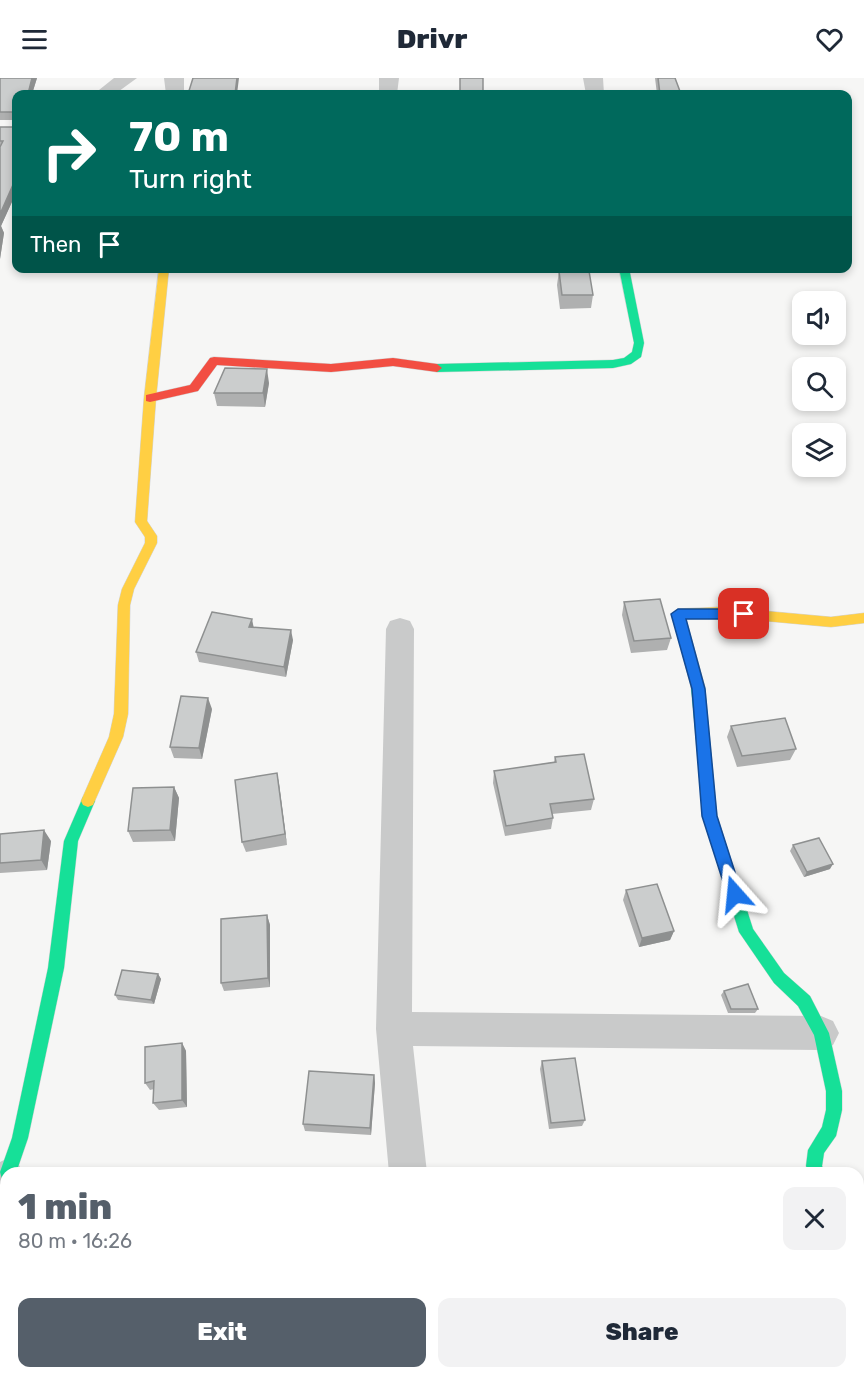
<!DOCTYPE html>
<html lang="en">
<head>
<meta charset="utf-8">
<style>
  body { margin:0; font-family:Rubik,sans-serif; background:#f2f2f3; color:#1f2937; height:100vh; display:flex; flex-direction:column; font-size:22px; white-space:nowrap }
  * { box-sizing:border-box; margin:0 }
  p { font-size:20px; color:#747a83 }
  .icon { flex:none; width:33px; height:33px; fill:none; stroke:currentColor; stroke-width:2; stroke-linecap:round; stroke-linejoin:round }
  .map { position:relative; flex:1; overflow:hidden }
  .side { position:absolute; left:0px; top:1089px; width:864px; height:212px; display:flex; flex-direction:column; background:#fff; border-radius:18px 18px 0 0; box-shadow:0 3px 9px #0003 }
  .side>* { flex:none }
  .top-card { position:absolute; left:12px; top:12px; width:840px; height:183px; border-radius:12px; box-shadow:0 3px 9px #0003; background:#00695c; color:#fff; overflow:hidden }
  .buttons { position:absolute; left:792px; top:213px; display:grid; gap:12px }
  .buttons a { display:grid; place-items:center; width:54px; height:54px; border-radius:12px; background:#fff; box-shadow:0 3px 9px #0003; font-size:30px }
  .pin { position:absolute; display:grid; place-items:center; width:51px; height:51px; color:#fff; margin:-26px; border-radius:12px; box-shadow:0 3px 9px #0006 }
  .me { position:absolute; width:66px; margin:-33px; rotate:342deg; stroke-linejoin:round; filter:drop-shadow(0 0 4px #0008) }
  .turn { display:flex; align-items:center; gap:21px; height:126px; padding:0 18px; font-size:27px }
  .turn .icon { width:78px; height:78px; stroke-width:2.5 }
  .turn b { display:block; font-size:42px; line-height:51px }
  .then { display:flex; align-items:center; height:57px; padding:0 18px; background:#0003; gap:12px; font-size:22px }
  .round { display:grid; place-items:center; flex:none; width:63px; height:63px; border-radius:12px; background:#f2f2f3 }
  .overview { display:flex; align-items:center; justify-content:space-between; height:102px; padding:0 18px }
  h1 { font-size:36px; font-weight:800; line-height:45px; color:#555f6a }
  .primary-button { display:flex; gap:12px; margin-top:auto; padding:12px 18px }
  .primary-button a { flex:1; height:69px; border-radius:12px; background:#555f6a; color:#fff; font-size:24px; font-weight:800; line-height:69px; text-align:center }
  .primary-button a+a { background:#f2f2f3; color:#1f2937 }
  header { display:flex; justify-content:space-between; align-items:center; height:78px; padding:0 18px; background:#fff; font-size:27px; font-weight:800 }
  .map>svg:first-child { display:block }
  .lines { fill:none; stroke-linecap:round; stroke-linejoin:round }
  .fast-casing { stroke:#d2d3d3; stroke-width:1 }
  .slow-casing { stroke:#d2d3d3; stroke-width:1 }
  .jam-casing { stroke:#d2d3d3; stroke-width:1 }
  .street { fill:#c9caca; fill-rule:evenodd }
  .fast { fill:#16e098; fill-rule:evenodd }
  .slow { fill:#ffcf43; fill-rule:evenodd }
  .jam { fill:#f24e42; fill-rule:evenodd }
  .wall { fill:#afb0b0 }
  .shaded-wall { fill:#8e9090 }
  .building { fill:#cbcdcd; stroke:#8e9090; stroke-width:1.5 }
  .route { fill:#1a73e8; stroke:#114b97; stroke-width:1.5 }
</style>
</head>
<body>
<header><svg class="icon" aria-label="menu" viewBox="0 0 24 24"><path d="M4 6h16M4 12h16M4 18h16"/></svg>Drivr<svg class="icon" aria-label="heart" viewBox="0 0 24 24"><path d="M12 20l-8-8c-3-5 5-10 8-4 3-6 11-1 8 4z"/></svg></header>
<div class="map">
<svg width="864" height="1300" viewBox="0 0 864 1300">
  <rect width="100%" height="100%" fill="#f6f6f5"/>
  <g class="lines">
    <defs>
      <path id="fast" d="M 619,190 L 629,190 L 644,265 L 641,279 L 631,286 L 613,290 L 437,294 L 432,290 L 437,286 L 613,282 L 624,280 L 632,274 L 634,265 Z
        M 698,604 L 703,605 L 705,609 L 717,738 L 753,851 L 784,895 L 810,918 L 829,955 L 842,1013 L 842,1032 L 836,1058 L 824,1075 L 822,1088 L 825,1095 L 809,1095 L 806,1088 L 808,1072 L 822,1049 L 826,1032 L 826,1013 L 814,957 L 798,928 L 774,905 L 739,854 L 703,738 L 691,609 L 693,605 Z
        M 88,717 L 93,719 L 95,723 L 78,763 L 64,890 L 28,1060 L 16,1095 L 6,1095 L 6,1103 L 2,1101 L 0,1094 L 12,1060 L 48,890 L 64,763 L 83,719 Z"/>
      <path id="slow" d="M 159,190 L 169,190 L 156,320 L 147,443 L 157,458 L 157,465 L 134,511 L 130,527 L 128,636 L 123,659 L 93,727 L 88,729 L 83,727 L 81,723 L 109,659 L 114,636 L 118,527 L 122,511 L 145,465 L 145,459 L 135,444 L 144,320 Z
        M 722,529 L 831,539 L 864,535 L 864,545 L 831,549 L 722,539 L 686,541 L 705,609 L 703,613 L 693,613 L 691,609 L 672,536 L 678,531 Z"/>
      <path id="jam" d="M 214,279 L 331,286 L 393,280 L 437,286 L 442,290 L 437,294 L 393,288 L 331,294 L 217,287 L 198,313 L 150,324 L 146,323 L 146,317 L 190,307 L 210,280 Z"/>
    </defs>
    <use href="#fast" class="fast-casing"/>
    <use href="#slow" class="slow-casing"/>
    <use href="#jam" class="jam-casing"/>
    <path class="street" d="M 114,0 L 137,0 L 115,16 L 94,16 Z
      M 164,0 L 184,0 L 184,16 L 166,16 Z
      M 379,0 L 399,0 L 397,16 L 379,16 Z
      M 583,0 L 603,0 L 604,16 L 586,16 Z
      M 400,540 L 410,543 L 414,551 L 412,934 L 821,938 L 833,943 L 839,955 L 833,967 L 821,972 L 413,968 L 427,1095 L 389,1095 L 376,951 L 386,551 L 390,543 Z
      M 6,1081 L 19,1087 L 23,1095 L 6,1095 L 6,1133 L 0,1136 L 0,1084 Z
      M 406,1294 L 446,1294 L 447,1300 L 407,1300 Z
      M 816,1294 L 856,1294 L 857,1300 L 817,1300 Z"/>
    <use href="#fast" class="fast"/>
    <use href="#slow" class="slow"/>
    <use href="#jam" class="jam"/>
  </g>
  <path class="wall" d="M 0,0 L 37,0 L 32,16 L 16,16 L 16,115 L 1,148 L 4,155 L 0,181 L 0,49 L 15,49 L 15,42 L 0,42 Z
    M 655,0 L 675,0 L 681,16 L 657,16 Z
    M 559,193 L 593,217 L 591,230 L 560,231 L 557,207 Z
    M 269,305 L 265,329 L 217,328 L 214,315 Z
    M 624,524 L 671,560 L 667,572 L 631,575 L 622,537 Z
    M 254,549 L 293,562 L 286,599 L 199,584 L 196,574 Z
    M 212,631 L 202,681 L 174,680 L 170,669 Z
    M 731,648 L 796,671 L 790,682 L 737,689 L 727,659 Z
    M 555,679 L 594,721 L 591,732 L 552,736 L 553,740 L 551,751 L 505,758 L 493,705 L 494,693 L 554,684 Z
    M 277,695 L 279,706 L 287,767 L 246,774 L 242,764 Z
    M 174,709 L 179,720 L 175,763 L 133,764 L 128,753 Z
    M 0,756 L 51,763 L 47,792 L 0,795 Z
    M 793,767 L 830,791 L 804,799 L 790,773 Z
    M 626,812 L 674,853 L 670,862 L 639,869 L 623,822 Z
    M 267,837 L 270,847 L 270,909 L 224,913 L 221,905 Z
    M 158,896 L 161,901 L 154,926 L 118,922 L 115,917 Z
    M 724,913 L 758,931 L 755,935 L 728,935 L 721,917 Z
    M 182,965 L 186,973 L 187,1029 L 159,1032 L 153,1025 L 154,1011 L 150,1012 L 145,1005 Z
    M 542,983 L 585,1042 L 582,1048 L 549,1051 L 540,991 Z
    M 374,997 L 375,1005 L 371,1057 L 305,1053 L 303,1046 Z
    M 710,1294 L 748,1294 L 742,1296 L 710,1296 Z"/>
  <path class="shaded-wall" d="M 32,0 L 37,0 L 32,16 L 28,16 Z
    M 237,0 L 239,0 L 237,16 L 235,16 Z
    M 16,100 L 16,115 L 1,148 L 4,155 L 0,181 L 0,136 Z
    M 267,291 L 269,305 L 265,329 L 263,315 Z
    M 252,541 L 254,551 L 249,549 Z
    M 291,552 L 293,562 L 286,599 L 284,589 Z
    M 208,620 L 212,631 L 202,681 L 199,670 Z
    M 277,695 L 279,706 L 287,767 L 285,756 Z
    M 174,709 L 179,720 L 175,763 L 170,752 Z
    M 44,752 L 51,763 L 47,792 L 41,782 Z
    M 833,786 L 830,791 L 804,799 L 807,794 Z
    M 267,837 L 270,847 L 270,909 L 268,900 Z
    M 674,853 L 670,862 L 639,869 L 642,860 Z
    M 158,896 L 161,901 L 154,926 L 151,922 Z
    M 182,965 L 186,973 L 187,1029 L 182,1022 Z
    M 374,997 L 375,1005 L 371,1057 L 370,1050 Z"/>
  <path class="building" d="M 0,0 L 32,0 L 28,16 L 16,16 L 16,100 L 0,136 L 0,69 L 3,63 L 0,63 L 0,49 L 15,49 L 15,34 L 0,34 Z
    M 193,0 L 237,0 L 235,16 L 188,16 Z
    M 460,0 L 483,0 L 483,16 L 460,16 Z
    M 658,0 L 675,0 L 681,16 L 660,16 Z
    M 559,193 L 589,193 L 593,217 L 562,217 Z
    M 225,290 L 267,291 L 263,315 L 214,315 Z
    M 660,521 L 671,560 L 634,563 L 624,524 Z
    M 212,534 L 252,541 L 249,549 L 291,552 L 284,589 L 196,574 Z
    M 181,618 L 208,620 L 199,670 L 170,669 Z
    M 785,640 L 796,671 L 742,678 L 731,648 Z
    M 584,676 L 594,721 L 550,726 L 553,740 L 506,748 L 494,693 L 556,684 L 555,679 Z
    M 277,695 L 285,756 L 242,764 L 235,702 Z
    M 174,709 L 170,752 L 128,753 L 133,710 Z
    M 44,752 L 41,782 L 0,785 L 0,756 Z
    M 819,760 L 833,786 L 807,794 L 793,767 Z
    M 657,806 L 674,853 L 642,860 L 626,812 Z
    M 267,837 L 268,900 L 221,905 L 221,841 Z
    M 122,892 L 158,896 L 151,922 L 115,917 Z
    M 748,906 L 758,931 L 731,931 L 724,913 Z
    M 182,965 L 182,1022 L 153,1025 L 154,1003 L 145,1005 L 145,969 Z
    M 575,980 L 585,1042 L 551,1045 L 542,983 Z
    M 309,993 L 374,997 L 370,1050 L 303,1046 Z
    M 590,1092 L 591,1095 L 567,1095 Z"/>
  <path class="route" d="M 678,531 L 744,531 L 750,536 L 744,541 L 686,541 L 705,611 L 717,738 L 742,816 L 735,822 L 727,816 L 702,738 L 692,611 L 671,536 Z"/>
</svg>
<div class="buttons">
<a><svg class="icon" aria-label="sound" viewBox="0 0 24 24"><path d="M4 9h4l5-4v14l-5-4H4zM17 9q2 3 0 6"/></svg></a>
<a><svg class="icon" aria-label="search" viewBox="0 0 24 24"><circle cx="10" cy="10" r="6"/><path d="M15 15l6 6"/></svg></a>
<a><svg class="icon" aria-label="layers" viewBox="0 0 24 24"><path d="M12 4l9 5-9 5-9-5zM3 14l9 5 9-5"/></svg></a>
</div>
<div class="pin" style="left:744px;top:536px;background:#d93025"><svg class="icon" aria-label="arrive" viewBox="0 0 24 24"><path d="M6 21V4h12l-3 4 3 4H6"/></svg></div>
<svg class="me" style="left:735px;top:816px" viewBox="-20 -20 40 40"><path d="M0-17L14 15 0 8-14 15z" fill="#1a73e8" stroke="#fff" stroke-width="4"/></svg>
<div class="top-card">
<div class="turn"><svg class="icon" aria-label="right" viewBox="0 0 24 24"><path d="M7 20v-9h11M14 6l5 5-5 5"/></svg><div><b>70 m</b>Turn right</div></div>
<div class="then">Then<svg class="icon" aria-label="arrive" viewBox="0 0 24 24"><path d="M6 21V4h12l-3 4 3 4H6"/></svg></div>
</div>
<section class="side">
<div class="overview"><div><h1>1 min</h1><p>80 m · 16:26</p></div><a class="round"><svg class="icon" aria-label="close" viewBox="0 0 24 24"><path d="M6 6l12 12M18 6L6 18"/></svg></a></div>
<div class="primary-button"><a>Exit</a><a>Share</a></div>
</section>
</div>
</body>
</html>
